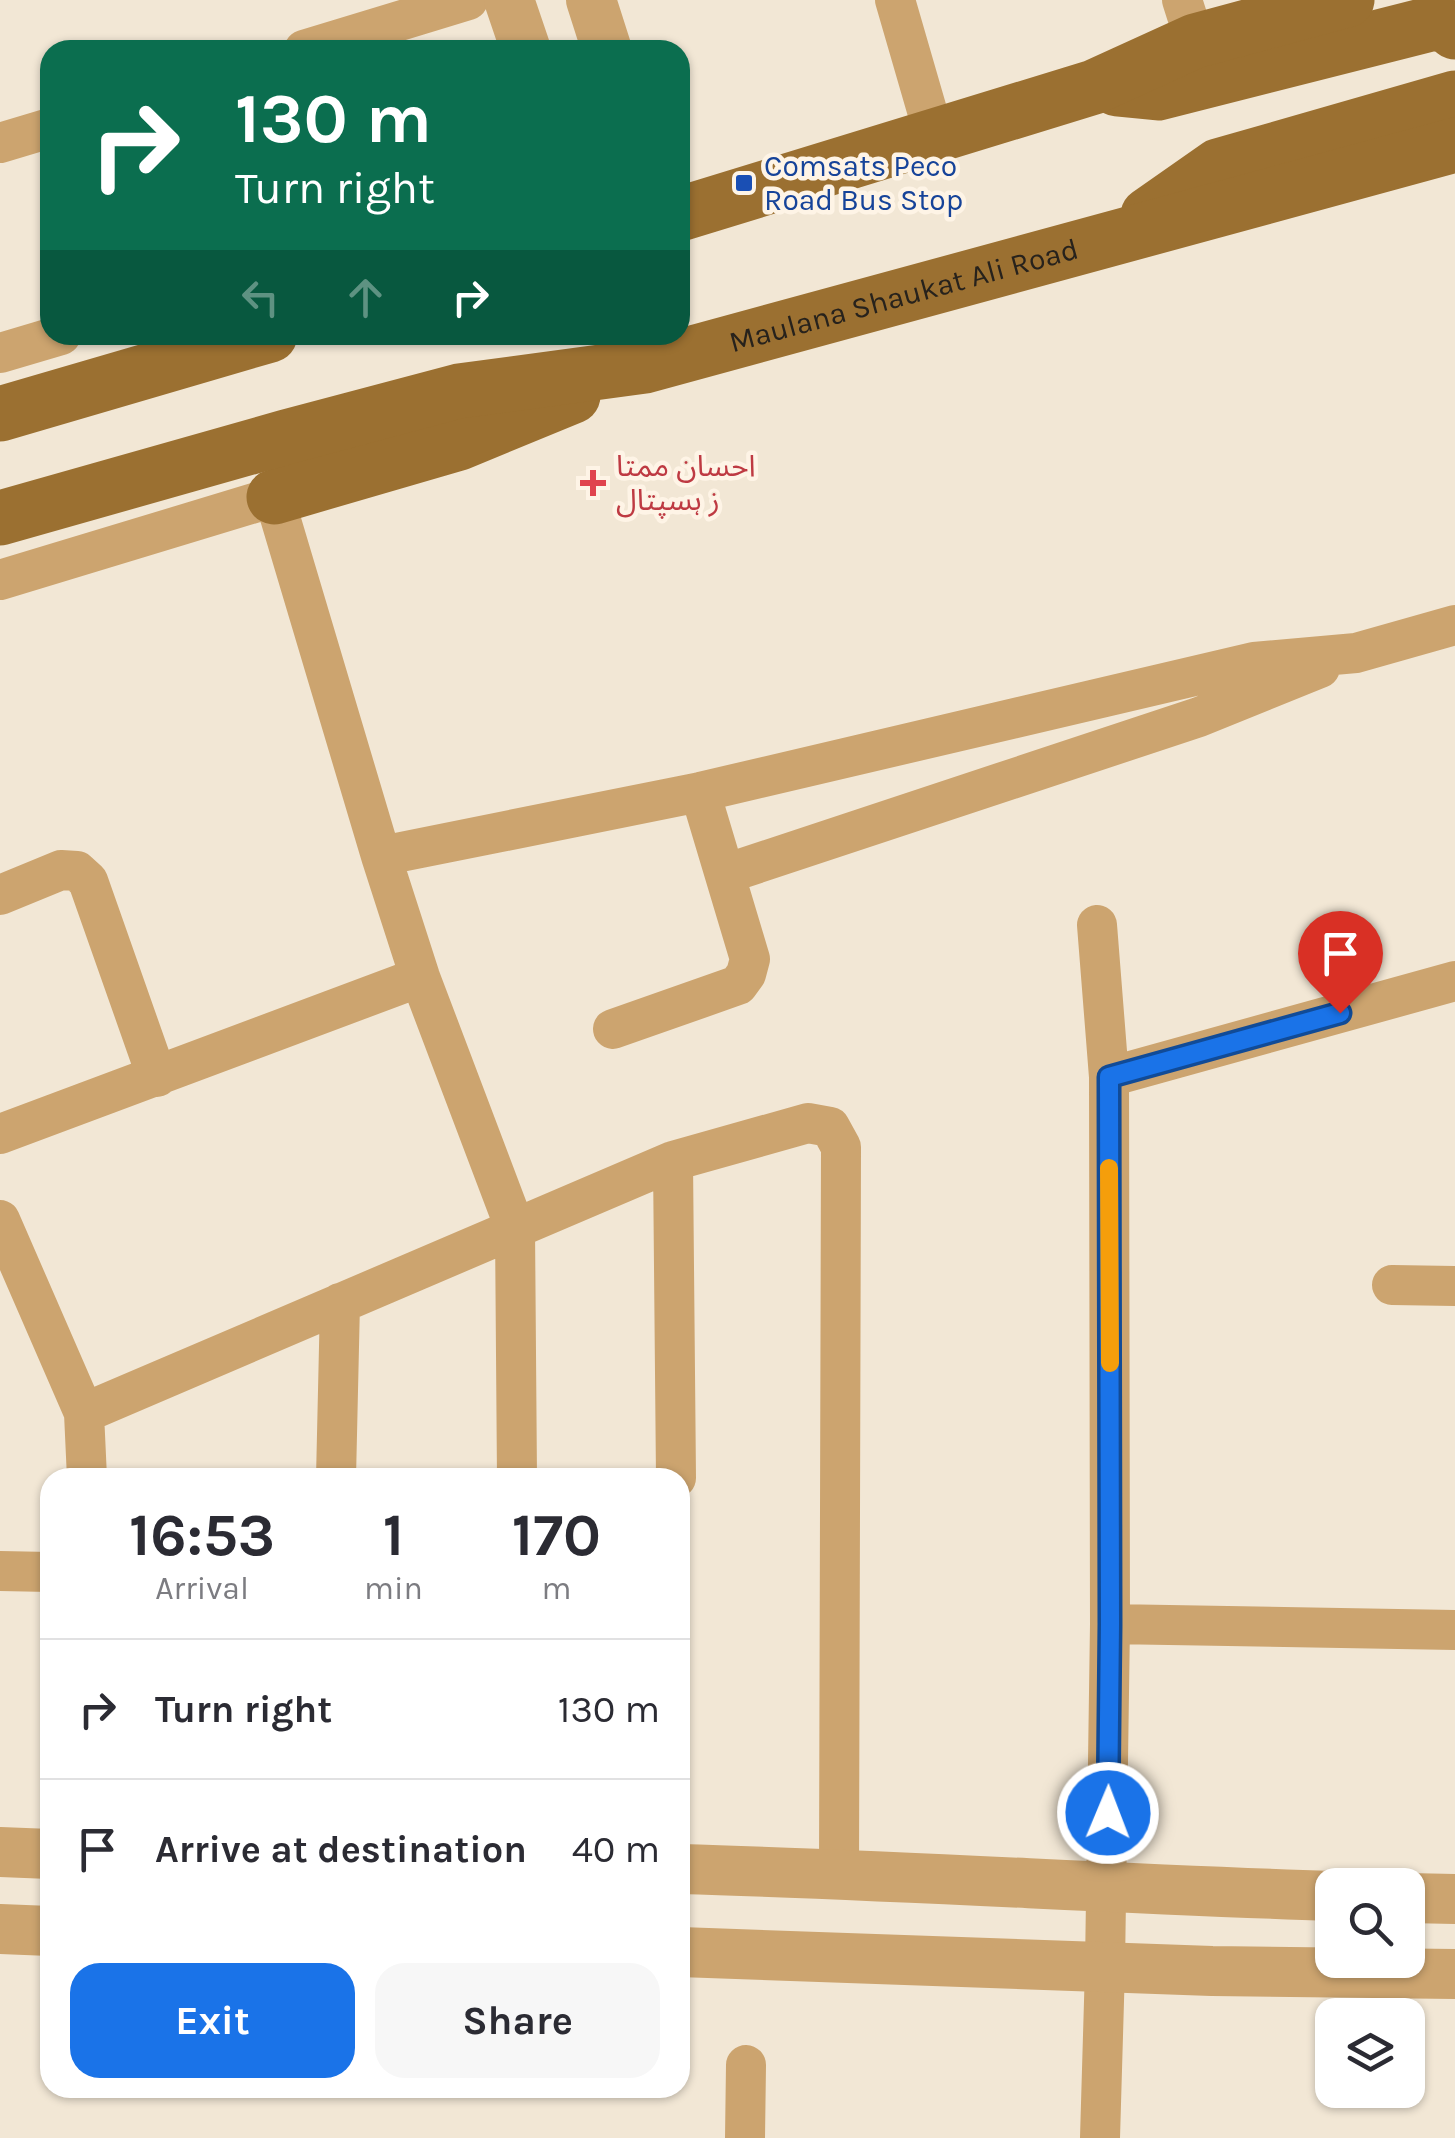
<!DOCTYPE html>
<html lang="en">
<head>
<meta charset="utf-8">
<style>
  body { margin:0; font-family:Karla,"Noto Sans Arabic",sans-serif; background:#f7f7f7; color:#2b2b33; height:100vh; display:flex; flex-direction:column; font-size:38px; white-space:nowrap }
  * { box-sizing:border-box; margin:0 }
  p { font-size:32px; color:#7c7c81 }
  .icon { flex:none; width:55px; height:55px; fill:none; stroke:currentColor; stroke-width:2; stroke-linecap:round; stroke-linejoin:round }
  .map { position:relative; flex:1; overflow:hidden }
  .side { position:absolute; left:40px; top:1468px; width:650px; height:630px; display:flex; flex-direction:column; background:#fff; border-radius:30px; box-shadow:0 2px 8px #0004 }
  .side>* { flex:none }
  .banner { position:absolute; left:40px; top:40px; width:650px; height:305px; border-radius:30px; box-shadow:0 2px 8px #0004; background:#0b6e4f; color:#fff; overflow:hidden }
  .tools { position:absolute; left:1315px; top:1868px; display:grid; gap:20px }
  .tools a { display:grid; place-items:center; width:110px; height:110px; border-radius:20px; background:#fff; box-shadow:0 2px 8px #0004; font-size:50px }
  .pin { position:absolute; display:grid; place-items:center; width:85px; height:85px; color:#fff; margin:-102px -42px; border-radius:50% 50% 50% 0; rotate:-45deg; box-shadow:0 0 10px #0007 }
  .pin .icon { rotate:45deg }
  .me { position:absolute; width:110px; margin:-55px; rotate:1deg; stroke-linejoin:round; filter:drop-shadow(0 0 8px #0008) }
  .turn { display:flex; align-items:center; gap:35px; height:210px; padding:0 30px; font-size:45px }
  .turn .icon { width:130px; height:130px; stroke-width:2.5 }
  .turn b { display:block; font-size:70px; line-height:85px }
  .lanes { display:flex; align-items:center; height:95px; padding:0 30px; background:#0003; justify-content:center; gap:50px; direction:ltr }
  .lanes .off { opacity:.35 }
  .eta { display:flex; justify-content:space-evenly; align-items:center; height:170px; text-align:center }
  .eta b { font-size:60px; font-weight:700; line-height:70px }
  .action { display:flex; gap:20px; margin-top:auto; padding:20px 30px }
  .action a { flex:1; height:115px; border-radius:30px; background:#1a73e8; color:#fff; font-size:40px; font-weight:700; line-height:115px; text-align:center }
  .action a+a { background:#f7f7f7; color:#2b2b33 }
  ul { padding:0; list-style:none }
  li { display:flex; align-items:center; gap:30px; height:140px; padding:0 30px; border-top:2px solid #e1e1e2 }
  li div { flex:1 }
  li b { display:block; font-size:38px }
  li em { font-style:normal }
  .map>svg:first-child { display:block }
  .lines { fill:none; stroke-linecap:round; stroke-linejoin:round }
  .minor { stroke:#cca46f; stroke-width:40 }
  .tertiary { stroke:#cca46f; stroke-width:50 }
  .primary { stroke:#9b7031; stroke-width:55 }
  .route-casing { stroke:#114b97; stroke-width:25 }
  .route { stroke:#1a73e8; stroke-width:18 }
  .slow { stroke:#f59e0b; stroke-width:18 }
  .transit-dot { fill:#1a4fb4; stroke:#fef4e6; stroke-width:4 }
  .health-dot { fill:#e0444e; stroke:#fef4e6; stroke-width:4 }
  .labels { text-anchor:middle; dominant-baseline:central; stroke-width:9; stroke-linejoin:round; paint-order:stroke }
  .transit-label { font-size:30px; fill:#164399; stroke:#fef4e6; text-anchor:start }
  .street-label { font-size:30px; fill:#27221c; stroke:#fef4e6 }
  .health-label { font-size:30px; fill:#be3a42; stroke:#fef4e6; text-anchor:start }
</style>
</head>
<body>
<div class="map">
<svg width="1455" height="2138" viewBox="0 0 1455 2138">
  <rect width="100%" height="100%" fill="#f2e7d5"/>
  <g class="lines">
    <path class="minor" d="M 895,0 L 935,138
      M 1182,0 L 1195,41
      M 304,50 L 468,0
      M 0,143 L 50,128
      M 0,353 L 61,335
      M 0,580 L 274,497 L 381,856 L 420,977 L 515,1228 L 517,1478
      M 381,856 L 700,792 L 1254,662 L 1356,653 L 1455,625
      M 725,874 L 1199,717 L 1320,668
      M 0,895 L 61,870 L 77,871 L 88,881 L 157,1077
      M 1097,925 L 1109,1077 L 1110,1624 L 1105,1967 L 1100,2138
      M 613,1029 L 738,985 L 746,974 L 750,959 L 700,792
      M 1109,1077 L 1455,981
      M 0,1134 L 420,977
      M 673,1161 L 676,1478
      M 0,1220 L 84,1413 L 87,1478
      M 1392,1285 L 1455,1286
      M 84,1413 L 673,1161 L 808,1123 L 830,1127 L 841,1147 L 839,1874
      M 336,1478 L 340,1303
      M 0,1571 L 50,1572
      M 1110,1624 L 1455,1630
      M 745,2138 L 746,2065"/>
    <path class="tertiary" d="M 509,0 L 526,50
      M 591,0 L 607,50
      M 0,1852 L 50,1854
      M 680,1869 C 898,1875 1115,1889 1332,1896
      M 1408,1898 L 1455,1899
      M 0,1929 L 50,1931
      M 680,1952 L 1212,1971 L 1455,1974"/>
    <g class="primary">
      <path d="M 1117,89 L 1158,93 L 1434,23 L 1449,27 L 1455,32"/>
      <path d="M 680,214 L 1094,87 L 1195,41 L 1347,0"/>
      <path d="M 1148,215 L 1218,166 L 1455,98"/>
      <path d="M 0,414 L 270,335"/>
      <path d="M 274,497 L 459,443 L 573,396"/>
      <path id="s1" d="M 0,518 L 286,437 L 459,391 L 645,366 L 1455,145"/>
    </g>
  </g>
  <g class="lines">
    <defs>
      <path id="route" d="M 1108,1813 L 1110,1624 L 1109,1077 L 1340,1013"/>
    </defs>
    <use href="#route" class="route-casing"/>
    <use href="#route" class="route"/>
    <path class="slow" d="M 1109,1168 L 1110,1363"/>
  </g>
  <rect class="transit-dot" x="734" y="173" width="20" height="20" rx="5"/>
  <path class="health-dot" d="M588 468h10v10h10v10h-10v10h-10v-10h-10v-10h10z"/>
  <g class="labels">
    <g class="transit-label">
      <text x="764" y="166">Comsats Peco<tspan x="764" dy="34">Road Bus Stop</tspan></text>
    </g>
    <g class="street-label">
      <text stroke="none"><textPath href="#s1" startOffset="932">Maulana Shaukat Ali Road</textPath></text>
    </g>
    <g class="health-label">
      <text x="616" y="466">احسان ممتا<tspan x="616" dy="34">ز ہسپتال</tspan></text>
    </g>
  </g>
</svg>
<div class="tools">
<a><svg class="icon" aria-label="search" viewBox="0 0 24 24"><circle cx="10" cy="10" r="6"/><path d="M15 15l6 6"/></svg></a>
<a><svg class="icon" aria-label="layers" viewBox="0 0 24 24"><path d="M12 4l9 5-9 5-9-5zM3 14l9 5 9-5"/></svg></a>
</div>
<div class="pin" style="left:1340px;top:1013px;background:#d93025"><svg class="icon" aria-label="arrive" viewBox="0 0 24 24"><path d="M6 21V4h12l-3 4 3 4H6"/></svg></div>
<svg class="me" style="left:1108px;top:1813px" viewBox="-20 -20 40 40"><circle r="17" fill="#1a73e8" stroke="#fff" stroke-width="3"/><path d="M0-11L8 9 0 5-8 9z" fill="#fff"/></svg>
<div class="banner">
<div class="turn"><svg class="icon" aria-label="right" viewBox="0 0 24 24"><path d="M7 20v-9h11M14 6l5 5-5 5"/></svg><div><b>130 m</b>Turn right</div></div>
<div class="lanes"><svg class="icon off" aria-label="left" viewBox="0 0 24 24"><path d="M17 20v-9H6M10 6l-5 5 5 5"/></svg><svg class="icon off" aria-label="ahead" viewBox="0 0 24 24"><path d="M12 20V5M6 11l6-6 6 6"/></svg><svg class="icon" aria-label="right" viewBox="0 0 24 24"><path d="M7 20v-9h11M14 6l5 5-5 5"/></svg></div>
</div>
<section class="side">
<div class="eta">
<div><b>16:53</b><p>Arrival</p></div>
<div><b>1</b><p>min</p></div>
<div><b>170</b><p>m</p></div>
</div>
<ul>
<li><svg class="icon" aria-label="right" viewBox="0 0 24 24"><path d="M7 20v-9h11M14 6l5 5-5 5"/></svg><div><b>Turn right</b></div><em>130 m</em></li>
<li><svg class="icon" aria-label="arrive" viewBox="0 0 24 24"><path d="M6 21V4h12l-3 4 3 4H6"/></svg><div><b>Arrive at destination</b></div><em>40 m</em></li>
</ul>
<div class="action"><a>Exit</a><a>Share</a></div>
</section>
</div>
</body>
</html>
